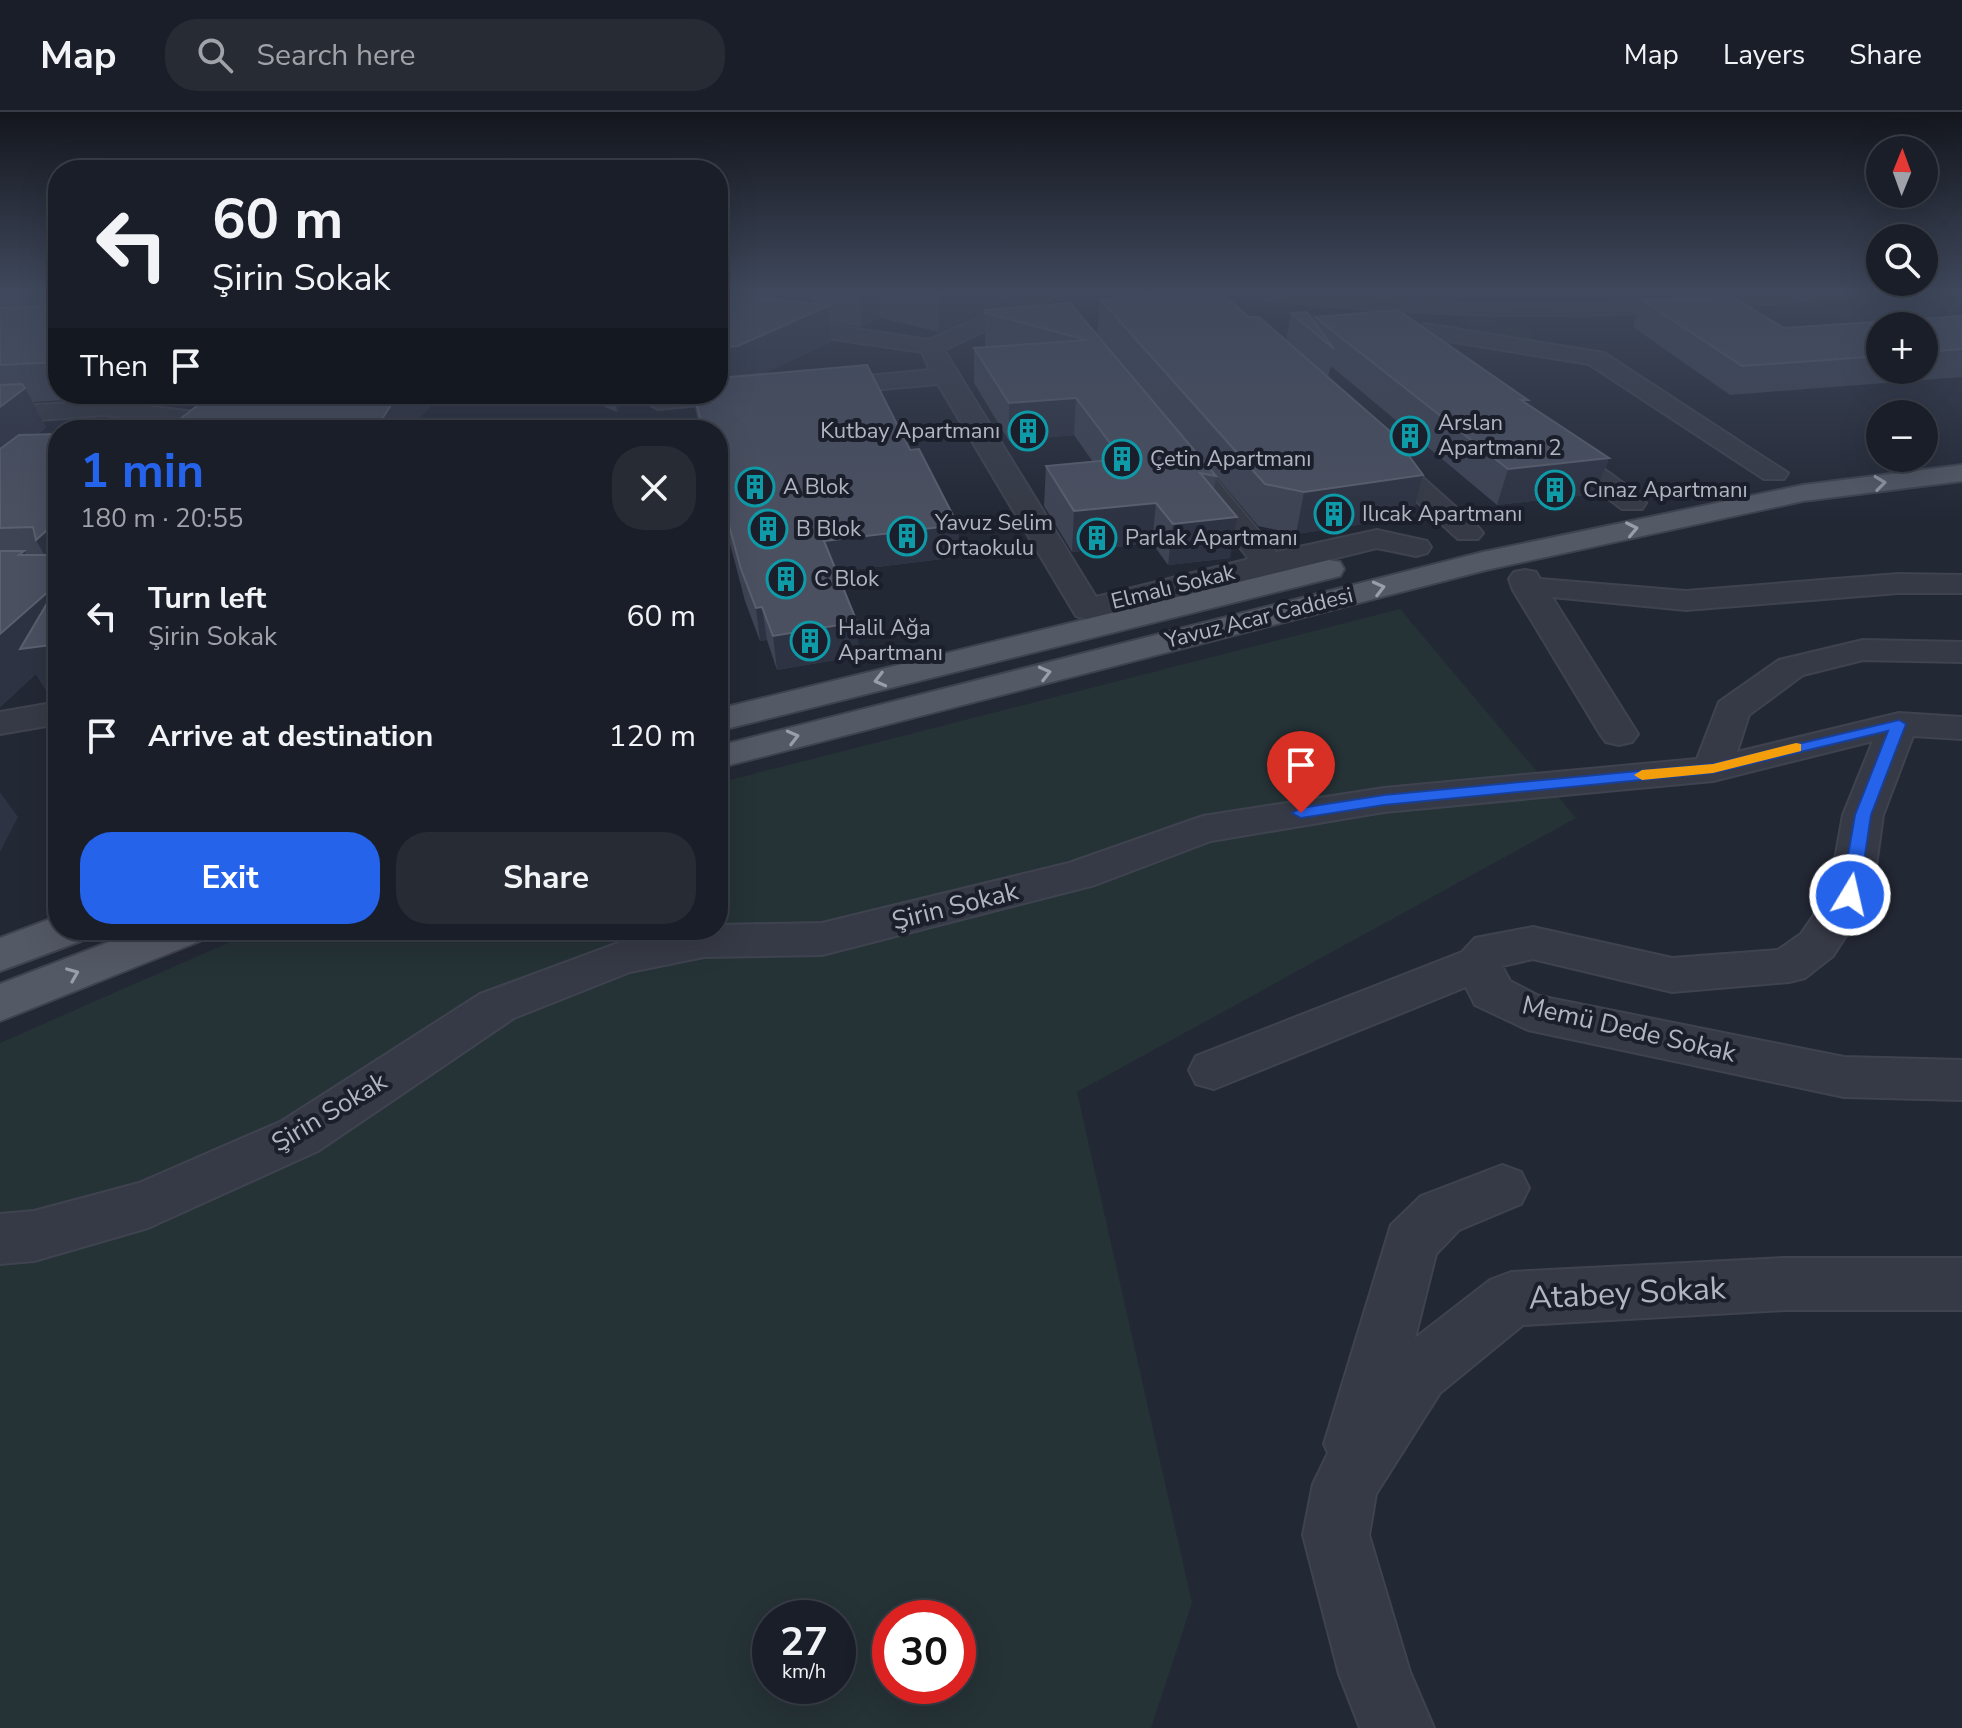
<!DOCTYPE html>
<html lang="en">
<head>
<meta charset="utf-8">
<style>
  body { margin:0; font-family:"Nunito Sans",sans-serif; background:#272b34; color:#f1f3f6; height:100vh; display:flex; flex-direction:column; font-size:30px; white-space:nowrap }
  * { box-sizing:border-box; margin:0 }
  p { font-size:26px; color:#9fa2a8 }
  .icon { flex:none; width:44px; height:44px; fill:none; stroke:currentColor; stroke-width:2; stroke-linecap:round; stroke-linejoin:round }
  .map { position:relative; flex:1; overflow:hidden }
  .drawer { position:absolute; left:48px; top:308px; width:680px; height:520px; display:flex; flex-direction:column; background:#1a1e28; border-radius:32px; box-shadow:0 8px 32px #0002,0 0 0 2px #383c45 }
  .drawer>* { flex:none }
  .banner { position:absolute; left:48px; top:48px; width:680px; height:244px; border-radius:32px; box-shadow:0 8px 32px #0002,0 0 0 2px #383c45; background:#1a1e28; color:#f1f3f6; overflow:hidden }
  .needle { width:52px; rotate:1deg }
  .controls { position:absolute; left:1866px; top:24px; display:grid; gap:16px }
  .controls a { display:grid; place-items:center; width:72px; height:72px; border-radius:50%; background:#1a1e28; box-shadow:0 8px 32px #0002,0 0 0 2px #383c45; font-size:40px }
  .speed { position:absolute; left:752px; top:1488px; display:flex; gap:16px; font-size:40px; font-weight:700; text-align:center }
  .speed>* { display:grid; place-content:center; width:104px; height:104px; border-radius:50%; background:#1a1e28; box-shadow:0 8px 32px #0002,0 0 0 2px #383c45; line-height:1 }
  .speed small { font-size:20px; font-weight:400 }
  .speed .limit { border:12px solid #d22; background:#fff; color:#111 }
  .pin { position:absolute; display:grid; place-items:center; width:68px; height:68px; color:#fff; margin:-82px -34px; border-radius:50% 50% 50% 0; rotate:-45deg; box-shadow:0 0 8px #0007 }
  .pin .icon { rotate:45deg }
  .me { position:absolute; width:88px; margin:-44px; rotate:9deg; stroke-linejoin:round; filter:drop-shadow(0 0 6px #0008) }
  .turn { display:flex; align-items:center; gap:28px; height:168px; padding:0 32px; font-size:36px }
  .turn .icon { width:104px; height:104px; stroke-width:2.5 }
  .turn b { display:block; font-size:56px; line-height:68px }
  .then { display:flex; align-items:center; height:76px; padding:0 32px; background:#0003; gap:16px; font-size:30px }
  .round { display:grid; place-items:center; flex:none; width:84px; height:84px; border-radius:32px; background:#272b34 }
  .summary { display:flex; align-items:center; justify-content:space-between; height:136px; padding:0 32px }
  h1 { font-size:48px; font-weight:700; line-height:60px; color:#2563eb }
  .cta { display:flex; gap:16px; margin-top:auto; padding:16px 32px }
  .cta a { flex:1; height:92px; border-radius:32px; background:#2563eb; color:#fff; font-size:32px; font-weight:700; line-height:92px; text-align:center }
  .cta a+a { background:#272b34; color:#f1f3f6 }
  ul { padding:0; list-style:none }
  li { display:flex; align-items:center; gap:24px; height:120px; padding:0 32px }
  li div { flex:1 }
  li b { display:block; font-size:30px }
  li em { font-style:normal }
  header { display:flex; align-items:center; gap:48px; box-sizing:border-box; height:112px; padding:0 40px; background:#1a1e28; border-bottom:2px solid #383c45 }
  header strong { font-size:38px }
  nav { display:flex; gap:44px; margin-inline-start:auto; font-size:28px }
  .search { width:560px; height:72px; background:#272b34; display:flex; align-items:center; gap:20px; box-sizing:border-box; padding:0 28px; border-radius:32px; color:#9fa2a8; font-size:30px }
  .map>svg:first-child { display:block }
  .green { fill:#253236; fill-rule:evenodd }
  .water { fill:#181e31 }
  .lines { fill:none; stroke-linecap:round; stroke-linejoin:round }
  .minor-casing { stroke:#3f434f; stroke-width:4 }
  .major-casing { stroke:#3f434f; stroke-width:4 }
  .minor { fill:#363a46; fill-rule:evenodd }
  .major { fill:#545966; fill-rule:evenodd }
  .wall { fill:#3e4454; fill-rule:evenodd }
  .shaded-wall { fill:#2e3343 }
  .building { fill:#4a5060; stroke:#5a606f; stroke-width:2 }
  .oneway { stroke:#9a9eab }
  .route { fill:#2563eb; stroke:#184099; stroke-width:2 }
  .slow { fill:#f59e0b }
  .labels { text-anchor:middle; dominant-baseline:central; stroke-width:8; stroke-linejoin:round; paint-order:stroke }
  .far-poi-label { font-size:22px; fill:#b1b5c2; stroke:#1b1f2b; text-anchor:start }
  .far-street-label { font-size:22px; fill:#b1b5c2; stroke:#1b1f2b }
  .street-label { font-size:26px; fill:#b1b5c2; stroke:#1b1f2b }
  .near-street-label { font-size:32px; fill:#b1b5c2; stroke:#1b1f2b }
</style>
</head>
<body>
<header>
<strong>Map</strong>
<div class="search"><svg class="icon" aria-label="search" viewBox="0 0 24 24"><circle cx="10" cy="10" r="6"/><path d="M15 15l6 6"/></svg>Search here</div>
<nav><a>Map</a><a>Layers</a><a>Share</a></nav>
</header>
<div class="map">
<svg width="1962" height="1616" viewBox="0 0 1962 1616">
  <rect width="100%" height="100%" fill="#232835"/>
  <path class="green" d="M 1897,179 L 1962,179 L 1962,198 L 1869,217 L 1815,196 Z
    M 1466,207 L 1528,209 L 1534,228 L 1468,219 Z
    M 1400,497 L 1576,706 L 1077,980 L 1192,1491 L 1151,1616 L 0,1616 L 0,931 L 257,818 L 718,818 L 718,671 ZM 770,1506 L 838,1506 L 838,1574 L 770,1574 ZM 890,1506 L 958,1506 L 958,1574 L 890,1574 Z"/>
  <path class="water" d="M 1320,179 L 1755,179 C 1680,192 1604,191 1528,190 C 1459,189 1389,187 1320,179 Z"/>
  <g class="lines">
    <defs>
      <path id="minor" d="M 1040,179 L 1068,179 L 944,238 L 1096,485 L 1249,447 L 1185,365 L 1189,359 L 1209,359 L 1276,440 L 1377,418 L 1427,429 L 1431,435 L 1427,441 L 1416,444 L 1377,436 L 1087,507 L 1076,504 L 938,272 L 816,283 L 804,276 L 816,269 L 930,258 L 922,240 L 780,219 L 718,218 L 718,204 L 780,205 L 928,228 Z
        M 1236,179 C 1337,179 1438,194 1539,193 C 1638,193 1737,179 1836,179 L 1826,185 C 1631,210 1441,209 1246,185 Z
        M 1425,212 L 1604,241 L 1788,361 L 1784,367 L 1764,367 L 1589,252 L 1417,224 L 1414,219 Z
        M 751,275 L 760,277 L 763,282 L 760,287 L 658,297 L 646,290 L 658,283 L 718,282 L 718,277 Z
        M 104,289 L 278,310 L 291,318 L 218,318 L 104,303 L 0,311 L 0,295 Z
        M 1554,325 L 1563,327 L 1642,385 L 1646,391 L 1642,397 L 1622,397 L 1545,339 L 1541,333 L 1545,327 Z
        M 1375,329 L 1384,331 L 1478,415 L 1483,421 L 1478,427 L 1458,427 L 1366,343 L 1362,337 L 1366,331 Z
        M 1525,458 L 1536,460 L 1540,467 L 1686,479 L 1898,462 L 1962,463 L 1962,481 L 1898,481 L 1686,498 L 1552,485 L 1638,622 L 1632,630 L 1619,633 L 1606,630 L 1600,622 L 1513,478 L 1509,467 L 1514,460 Z
        M 1863,528 L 1962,530 L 1962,550 L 1863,548 L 1803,563 L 1749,603 L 1737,640 L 1899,601 L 1962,605 L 1962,627 L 1913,624 L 1883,703 L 1872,783 L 1833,844 L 1805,866 L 1789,870 L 1672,880 L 1533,847 L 1502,854 L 1510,869 L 1539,884 L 1844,945 L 1962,948 L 1962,988 L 1844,985 L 1528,918 L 1475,893 L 1466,875 L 1214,977 L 1196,972 L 1189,958 L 1196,944 L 1462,840 L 1475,826 L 1533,815 L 1672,846 L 1778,838 L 1801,822 L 1829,781 L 1843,703 L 1873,629 L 1713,669 L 1384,700 L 1211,729 L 1095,773 L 822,843 L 704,845 L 630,860 L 514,906 L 318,1039 L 148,1116 L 34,1149 L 0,1152 L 0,1102 L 34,1099 L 139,1071 L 282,1009 L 480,882 L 621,830 L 680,818 L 718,818 L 718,813 L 822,811 L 1069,751 L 1203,704 L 1384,676 L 1697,647 L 1719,590 L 1779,548 Z
        M 58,590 L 58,612 L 0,622 L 0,600 Z
        M 1502,1053 L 1521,1060 L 1529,1076 L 1521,1092 L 1459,1118 L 1436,1142 L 1415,1226 L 1490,1168 L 1511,1160 L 1785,1146 L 1962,1146 L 1962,1198 L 1785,1198 L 1523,1213 L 1440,1281 L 1376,1382 L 1369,1423 L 1410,1560 L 1434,1616 L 1360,1616 L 1339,1562 L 1303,1423 L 1313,1372 L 1328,1341 L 1324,1332 L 1391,1113 L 1421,1084 Z"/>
      <path id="major" d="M 1962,353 L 1962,369 L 1803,389 L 1486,458 L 718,656 L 718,634 L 1483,440 L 1803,373 Z
        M 1329,448 L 1340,450 L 1344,457 L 1340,464 L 718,619 L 718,597 Z
        M 58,804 L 58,818 L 87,818 L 81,829 L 0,859 L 0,826 Z
        M 140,818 L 206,818 L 200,829 L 0,909 L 0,872 Z"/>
    </defs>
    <use href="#minor" class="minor-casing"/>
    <use href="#major" class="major-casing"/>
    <use href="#minor" class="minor"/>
    <use href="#major" class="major"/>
  </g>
  <path class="wall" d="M 0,179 L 58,179 L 58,282 L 88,282 L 81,287 L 33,290 L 46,315 L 37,323 L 58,322 L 49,583 L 36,562 L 0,595 L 0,196 L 2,196 L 0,192 Z
    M 718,179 L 1031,179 L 990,197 L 1070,191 L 1213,360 L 1097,222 L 1100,187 L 1141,184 L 1142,179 L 1219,179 L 1249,205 L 1286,229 L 1291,201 L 1314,210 L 1315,205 L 1527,292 L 1609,346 L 1595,382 L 1497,393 L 1331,254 L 1328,265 L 1423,363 L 1412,405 L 1296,422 L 1258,414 L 1216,364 L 1214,378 L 1230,446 L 1168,453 L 1152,431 L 1072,440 L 1044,394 L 1046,354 L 1093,350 L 1074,323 L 1009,329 L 974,271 L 974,236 L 985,235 L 985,200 L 939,220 L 880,206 L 862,215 L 830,210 L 831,230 L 763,262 L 910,338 L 958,413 L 959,445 L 836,460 L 857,510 L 859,544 L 777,558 L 767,528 L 760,529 L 745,489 L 718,386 L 718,318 L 700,318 L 692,282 L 718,282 ZM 812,186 L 812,192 L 802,190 Z
    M 1642,188 L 1784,216 L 1962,204 L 1962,265 L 1730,283 L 1633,215 ZM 1880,214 L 1924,214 L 1924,258 L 1880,258 Z
    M 590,282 L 625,282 L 617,300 L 591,289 Z"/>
  <path class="shaded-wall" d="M 774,179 L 811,179 L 812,186 L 776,202 Z
    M 879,179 L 880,206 L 862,215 L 860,180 Z
    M 951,179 L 1031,179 L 939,220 L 939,184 Z
    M 828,194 L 831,230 L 742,272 L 718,274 L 718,236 Z
    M 25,276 L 46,315 L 0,352 L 0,295 Z
    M 78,282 L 88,282 L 81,287 Z
    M 398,282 L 443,282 L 419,307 L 412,318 L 375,318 Z
    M 613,282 L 625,282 L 617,300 Z
    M 1076,286 L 1074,323 L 1009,329 L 1009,291 Z
    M 1609,346 L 1595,382 L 1497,393 L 1508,357 Z
    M 1423,363 L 1412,405 L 1296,422 L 1304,380 Z
    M 1156,391 L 1152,431 L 1072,440 L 1074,399 Z
    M 1237,405 L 1230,446 L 1168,453 L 1173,412 Z
    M 58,408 L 58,467 L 36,428 Z
    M 958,413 L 959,445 L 827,461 L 824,429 Z
    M 24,439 L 48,480 L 58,471 L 58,582 L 49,583 L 36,562 L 0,595 L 0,522 L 19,443 Z
    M 762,495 L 767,528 L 760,529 L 756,496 Z
    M 857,510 L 859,544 L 777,558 L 773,524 Z
    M 0,680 L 18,705 L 0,740 Z"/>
  <path class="building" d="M 42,179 L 58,179 L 58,250 L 0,253 L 0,196 L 40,195 Z
    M 915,179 L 951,179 L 939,184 Z
    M 1170,179 L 1219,179 L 1249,205 L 1259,205 L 1393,322 L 1423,363 L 1304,380 L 1265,372 L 1100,187 L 1172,181 Z
    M 718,186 L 776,187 L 828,194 L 738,234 L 718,236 Z
    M 1734,186 L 1784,216 L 1962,204 L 1962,237 L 1924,240 L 1924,214 L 1880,214 L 1880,244 L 1742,254 L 1642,188 Z
    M 1070,191 L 1216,364 L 1200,361 L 1237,405 L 1173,412 L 1156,391 L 1074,399 L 1046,354 L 1122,347 L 1076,286 L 1009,291 L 974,236 L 1087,228 L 985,201 L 985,198 Z
    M 1398,198 L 1528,288 L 1521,288 L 1609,346 L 1508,357 L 1315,205 Z
    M 1307,200 L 1334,237 L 1291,201 Z
    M 867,253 L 910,338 L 919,337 L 958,413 L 824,429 L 857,510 L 773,524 L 762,495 L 756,496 L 741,457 L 718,373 L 718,318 L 703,318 L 694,282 L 718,282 L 718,266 Z
    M 22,272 L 25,276 L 0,295 L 0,273 Z
    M 212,282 L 398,282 L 375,318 L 166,318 Z
    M 58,322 L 58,408 L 36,428 L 33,415 L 0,416 L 0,337 L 19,323 Z
    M 0,439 L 24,439 L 19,443 L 58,443 L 58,471 L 0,522 Z
    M 58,473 L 58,532 L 20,537 Z"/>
  <defs><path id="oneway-chevron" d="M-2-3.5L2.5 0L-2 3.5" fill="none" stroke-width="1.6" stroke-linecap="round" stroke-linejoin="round" transform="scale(2)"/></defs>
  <g class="oneway">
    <use href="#oneway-chevron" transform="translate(1880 371) rotate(-7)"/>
    <use href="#oneway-chevron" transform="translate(1632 417) rotate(-12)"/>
    <use href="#oneway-chevron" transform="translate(1379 476) rotate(-14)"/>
    <use href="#oneway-chevron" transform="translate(1045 561) rotate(-14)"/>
    <use href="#oneway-chevron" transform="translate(880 568) rotate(166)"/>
    <use href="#oneway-chevron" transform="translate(793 625) rotate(-14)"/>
    <use href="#oneway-chevron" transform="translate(73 862) rotate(-22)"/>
  </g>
  <linearGradient id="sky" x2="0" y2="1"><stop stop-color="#13161d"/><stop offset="0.44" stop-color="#3f485c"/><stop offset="1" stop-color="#3f485c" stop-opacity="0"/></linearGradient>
  <rect width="1962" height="406" fill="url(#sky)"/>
  <path class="route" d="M 1899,608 L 1906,612 L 1871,703 L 1859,783 L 1850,789 L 1841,783 L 1855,703 L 1888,619 L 1713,661 L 1384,693 L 1301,706 L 1292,701 L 1301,696 L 1384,683 L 1713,652 Z"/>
  <path class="slow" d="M 1796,631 L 1801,632 L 1801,639 L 1713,661 L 1642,668 L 1634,663 L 1642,658 L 1713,652 Z"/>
  <defs>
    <symbol id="building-ring" viewBox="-11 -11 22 22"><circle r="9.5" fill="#1b1f2b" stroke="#0f9aa8" stroke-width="1.5"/><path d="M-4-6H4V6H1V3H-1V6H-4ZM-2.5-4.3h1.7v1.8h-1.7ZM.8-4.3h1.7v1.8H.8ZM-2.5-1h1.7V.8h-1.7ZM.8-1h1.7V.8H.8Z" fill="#0f9aa8"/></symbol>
  </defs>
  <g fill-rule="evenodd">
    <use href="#building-ring" x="1006" y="297" width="44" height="44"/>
    <use href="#building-ring" x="1388" y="302" width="44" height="44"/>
    <use href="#building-ring" x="1100" y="325" width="44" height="44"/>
    <use href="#building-ring" x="733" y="353" width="44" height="44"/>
    <use href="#building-ring" x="1533" y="356" width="44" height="44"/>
    <use href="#building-ring" x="1312" y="380" width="44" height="44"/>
    <use href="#building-ring" x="746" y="395" width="44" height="44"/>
    <use href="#building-ring" x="885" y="402" width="44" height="44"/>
    <use href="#building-ring" x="1075" y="404" width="44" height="44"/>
    <use href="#building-ring" x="764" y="445" width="44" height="44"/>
    <use href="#building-ring" x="788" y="507" width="44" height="44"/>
  </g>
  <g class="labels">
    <g class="far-poi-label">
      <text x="1438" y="311">Arslan<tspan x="1438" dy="25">Apartmanı 2</tspan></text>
      <text x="1000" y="319" text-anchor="end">Kutbay Apartmanı</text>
      <text x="1150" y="347">Çetin Apartmanı</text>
      <text x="783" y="375">A Blok</text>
      <text x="1583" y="378">Cınaz Apartmanı</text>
      <text x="1362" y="402">Ilıcak Apartmanı</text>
      <text x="935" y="411">Yavuz Selim<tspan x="935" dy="25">Ortaokulu</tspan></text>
      <text x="796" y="417">B Blok</text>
      <text x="1125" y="426">Parlak Apartmanı</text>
      <text x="814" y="467">C Blok</text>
      <text x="838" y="516">Halil Ağa<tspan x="838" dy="25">Apartmanı</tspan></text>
    </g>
    <g class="far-street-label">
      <text transform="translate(1173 475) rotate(-14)">Elmalı Sokak</text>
      <text transform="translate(1259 506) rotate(-14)">Yavuz Acar Caddesi</text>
    </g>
    <g class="street-label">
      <text transform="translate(955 794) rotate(-14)">Şirin Sokak</text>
      <text transform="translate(1629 917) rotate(13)">Memü Dede Sokak</text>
      <text transform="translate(329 1000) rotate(-31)">Şirin Sokak</text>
    </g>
    <g class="near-street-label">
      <text transform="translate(1627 1181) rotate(-3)">Atabey Sokak</text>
    </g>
  </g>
</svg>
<div class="controls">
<a><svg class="needle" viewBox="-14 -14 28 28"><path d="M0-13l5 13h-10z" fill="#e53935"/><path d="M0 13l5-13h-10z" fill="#9fa2a8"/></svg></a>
<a><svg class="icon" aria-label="search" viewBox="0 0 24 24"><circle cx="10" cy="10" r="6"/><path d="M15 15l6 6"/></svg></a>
<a>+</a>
<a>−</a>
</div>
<div class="speed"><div>27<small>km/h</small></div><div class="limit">30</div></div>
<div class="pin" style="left:1301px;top:701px;background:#d93025"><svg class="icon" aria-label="arrive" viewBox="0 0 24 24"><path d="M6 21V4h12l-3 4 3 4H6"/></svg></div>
<svg class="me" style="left:1850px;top:783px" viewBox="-20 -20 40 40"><circle r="17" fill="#2563eb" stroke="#fff" stroke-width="3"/><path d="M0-11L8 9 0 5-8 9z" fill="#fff"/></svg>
<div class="banner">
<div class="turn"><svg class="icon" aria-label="left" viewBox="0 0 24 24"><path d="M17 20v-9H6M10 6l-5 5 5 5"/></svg><div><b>60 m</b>Şirin Sokak</div></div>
<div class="then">Then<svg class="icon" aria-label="arrive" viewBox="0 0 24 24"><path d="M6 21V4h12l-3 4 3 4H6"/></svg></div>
</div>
<section class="drawer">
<div class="summary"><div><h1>1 min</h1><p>180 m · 20:55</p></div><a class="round"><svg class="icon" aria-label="close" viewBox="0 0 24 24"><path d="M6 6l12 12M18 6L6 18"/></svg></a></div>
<ul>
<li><svg class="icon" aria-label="left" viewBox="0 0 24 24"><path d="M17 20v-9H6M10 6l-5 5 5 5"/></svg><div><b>Turn left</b><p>Şirin Sokak</p></div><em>60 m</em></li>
<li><svg class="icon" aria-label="arrive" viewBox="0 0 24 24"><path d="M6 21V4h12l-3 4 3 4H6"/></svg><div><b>Arrive at destination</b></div><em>120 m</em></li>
</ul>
<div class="cta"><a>Exit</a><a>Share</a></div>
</section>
</div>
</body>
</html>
